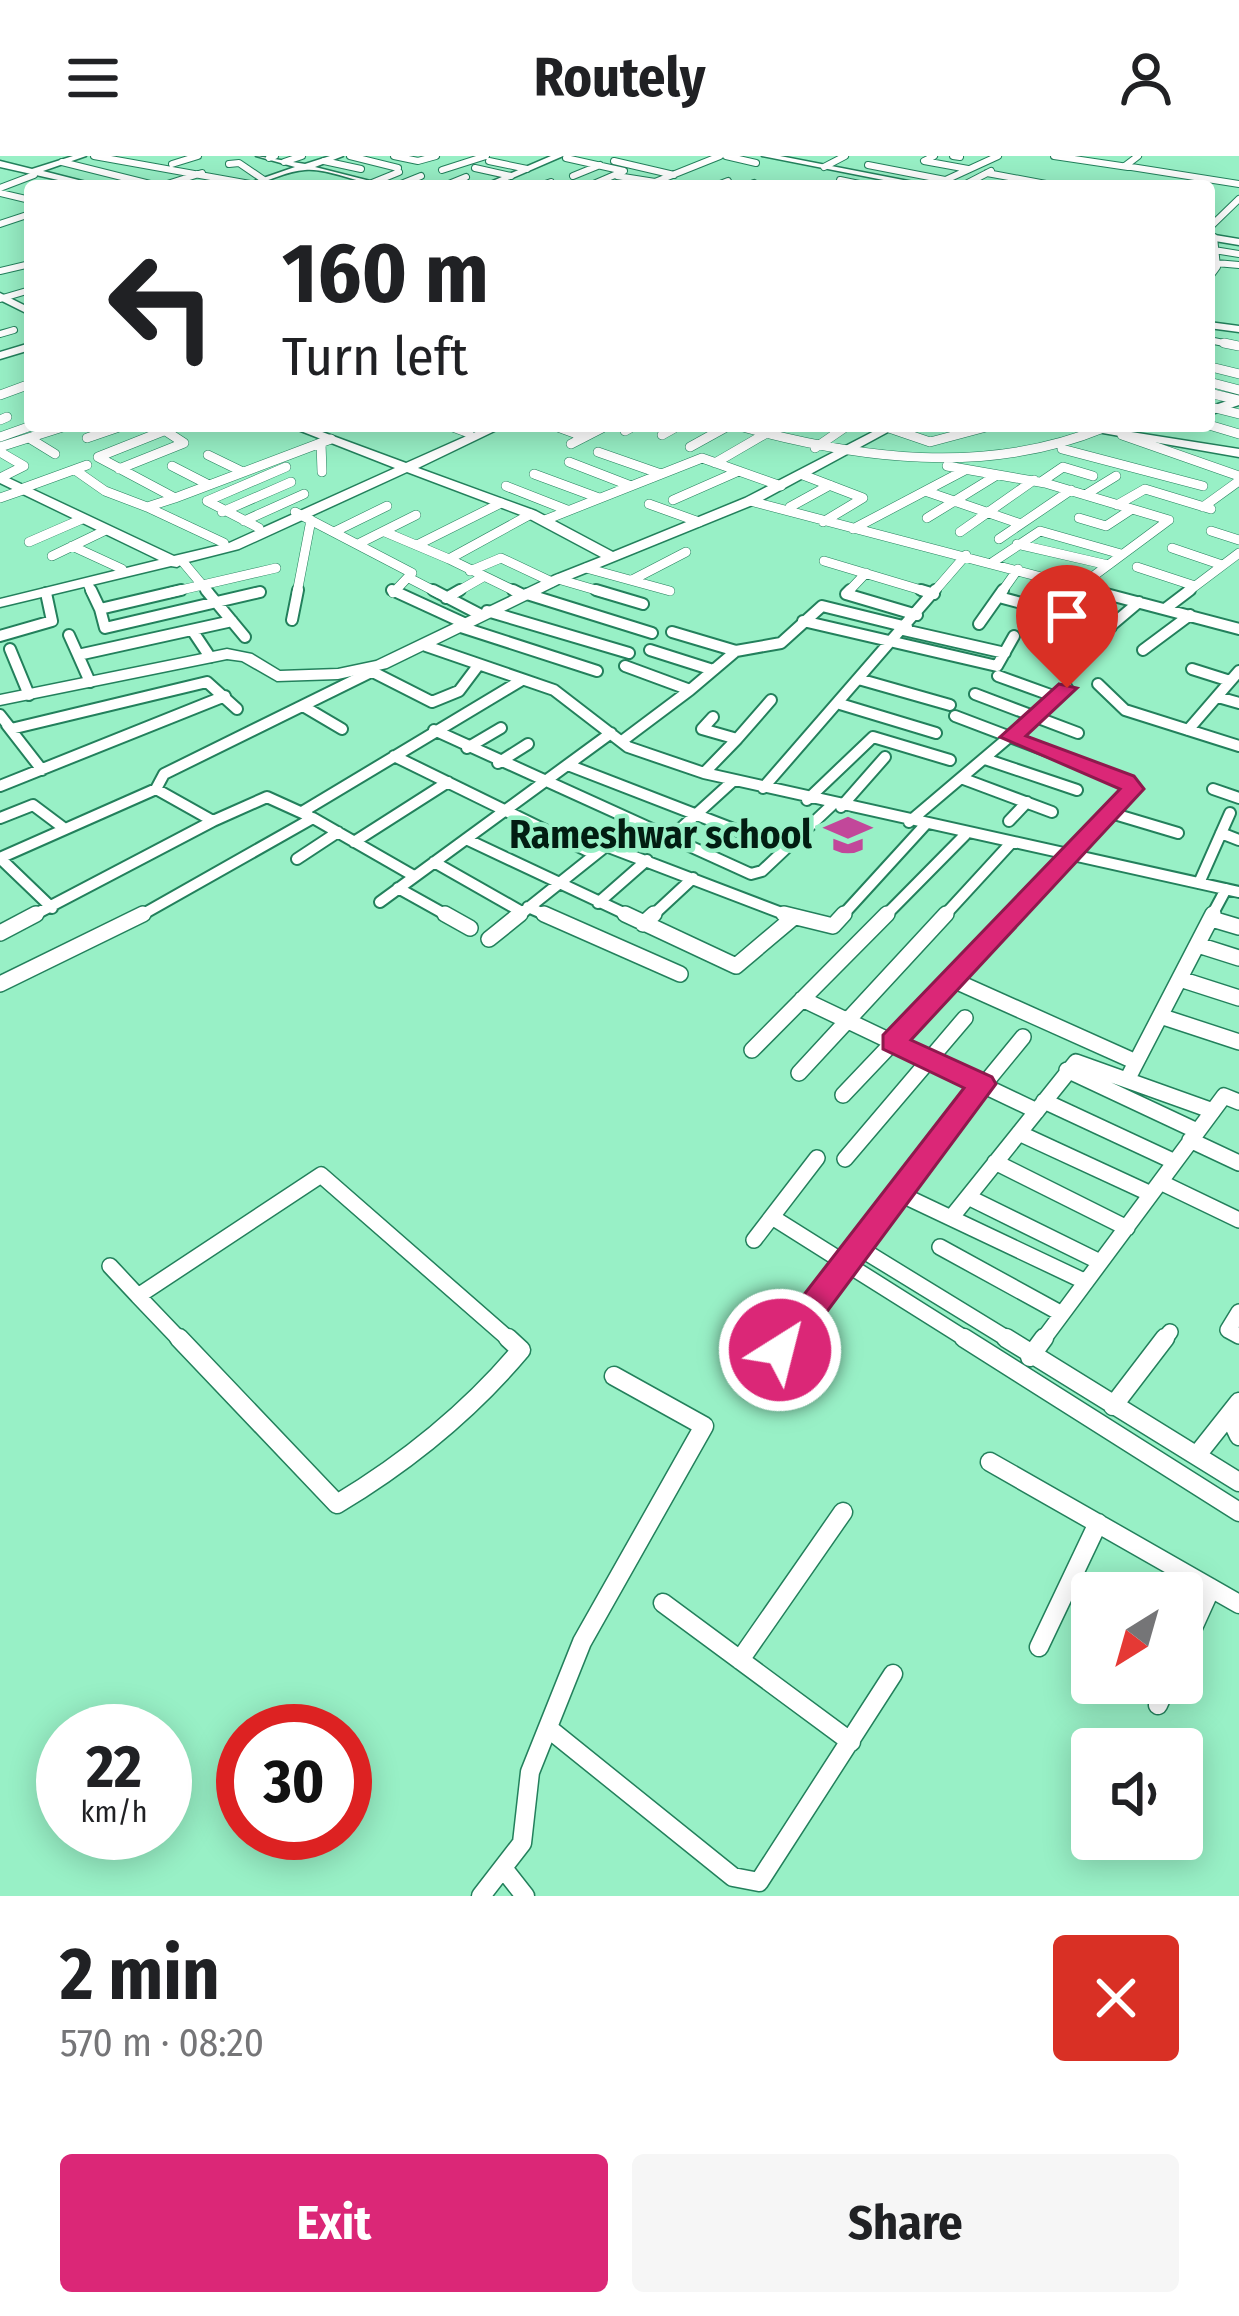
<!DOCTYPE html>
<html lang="en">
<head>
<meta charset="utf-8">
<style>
  body { margin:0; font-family:"Fira Sans Condensed",sans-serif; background:#f6f6f6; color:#202124; height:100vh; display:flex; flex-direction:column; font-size:45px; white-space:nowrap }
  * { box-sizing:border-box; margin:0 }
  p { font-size:39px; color:#757577 }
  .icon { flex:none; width:66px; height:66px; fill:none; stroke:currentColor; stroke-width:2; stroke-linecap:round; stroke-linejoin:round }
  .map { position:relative; height:1740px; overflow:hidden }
  .drawer { display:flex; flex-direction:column; background:#fff; flex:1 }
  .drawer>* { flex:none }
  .top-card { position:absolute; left:24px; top:24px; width:1191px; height:252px; border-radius:12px; box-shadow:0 6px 30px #0003; background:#fff; color:#202124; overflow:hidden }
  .needle { width:78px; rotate:217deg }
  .buttons { position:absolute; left:1071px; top:1416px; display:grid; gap:24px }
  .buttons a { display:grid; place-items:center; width:132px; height:132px; border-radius:12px; background:#fff; box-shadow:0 6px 30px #0003; font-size:60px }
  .speed { position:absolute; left:36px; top:1548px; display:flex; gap:24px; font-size:60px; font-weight:700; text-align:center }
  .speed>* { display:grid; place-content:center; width:156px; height:156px; border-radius:50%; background:#fff; box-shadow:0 6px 30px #0003; line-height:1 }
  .speed small { font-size:30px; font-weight:400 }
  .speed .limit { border:18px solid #d22; background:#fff; color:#111 }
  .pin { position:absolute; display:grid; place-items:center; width:102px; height:102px; color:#fff; margin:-123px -51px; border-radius:50% 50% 50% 0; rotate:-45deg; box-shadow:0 0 12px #0007 }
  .pin .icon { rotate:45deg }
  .me { position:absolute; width:132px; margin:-66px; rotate:36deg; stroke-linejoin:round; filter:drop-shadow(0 0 9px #0008) }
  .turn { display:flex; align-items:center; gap:42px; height:252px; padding:0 60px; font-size:54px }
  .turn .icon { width:156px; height:156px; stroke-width:2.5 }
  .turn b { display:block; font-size:84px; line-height:102px }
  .round { display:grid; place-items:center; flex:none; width:126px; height:126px; border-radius:12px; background:#f6f6f6 }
  .headline { display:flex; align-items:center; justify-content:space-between; height:204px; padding:0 60px }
  h1 { font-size:72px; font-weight:700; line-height:90px }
  .action { display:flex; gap:24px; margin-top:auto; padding:24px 60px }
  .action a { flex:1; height:138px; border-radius:12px; background:#db2777; color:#fff; font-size:48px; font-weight:700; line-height:138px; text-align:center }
  .action a+a { background:#f6f6f6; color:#202124 }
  header { display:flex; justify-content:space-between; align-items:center; height:156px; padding:0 60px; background:#fff; font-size:54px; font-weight:700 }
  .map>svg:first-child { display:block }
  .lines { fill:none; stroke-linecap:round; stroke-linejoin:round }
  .street-far4-casing { stroke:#23805c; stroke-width:8 }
  .street-far3-casing { stroke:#23805c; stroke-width:10 }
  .street-far2-casing { stroke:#23805c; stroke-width:14 }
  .street-far1-casing { stroke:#23805c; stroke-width:18 }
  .street-casing { stroke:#23805c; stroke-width:21 }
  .secondary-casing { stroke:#23805c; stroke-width:3 }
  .street-far4 { stroke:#fff; stroke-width:6 }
  .street-far3 { stroke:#fff; stroke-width:9 }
  .street-far2 { stroke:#fff; stroke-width:10 }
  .street-far1 { stroke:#fff; stroke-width:15 }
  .street { stroke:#fff; stroke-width:18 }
  .secondary { fill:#fff; fill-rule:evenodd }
  .route { fill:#db2777; stroke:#8e194d; stroke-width:3 }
  .labels { text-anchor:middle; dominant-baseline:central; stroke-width:9; stroke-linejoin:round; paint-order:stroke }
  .poi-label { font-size:39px; font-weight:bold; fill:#021d12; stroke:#98f0c6; text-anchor:end }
</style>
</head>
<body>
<header><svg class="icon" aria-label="menu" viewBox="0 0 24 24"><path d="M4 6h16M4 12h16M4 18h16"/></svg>Routely<svg class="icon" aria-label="person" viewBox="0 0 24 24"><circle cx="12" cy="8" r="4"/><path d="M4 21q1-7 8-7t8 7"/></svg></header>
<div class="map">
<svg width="1239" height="1740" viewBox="0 0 1239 1740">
  <rect width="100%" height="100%" fill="#98f0c6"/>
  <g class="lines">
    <defs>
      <path id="street-far4" d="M 94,0 L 250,28
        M 350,0 L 398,12
        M 394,0 L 418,5 L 436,0
        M 726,0 L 756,7
        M 934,0 L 924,5 L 968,13
        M 953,0 L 960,1
        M 1054,0 L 1128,11
        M 1138,0 L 1125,10 L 1239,28
        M 269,2 L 275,0
        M 566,2 L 624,15 L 589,30
        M 324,5 L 361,13
        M 489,5 L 527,13
        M 614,5 L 674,19
        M 62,6 L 158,30
        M 284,6 L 302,0
        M 172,8 L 198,0
        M 229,8 L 239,7 L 264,24
        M 868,9 L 945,24
        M 824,11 L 845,0
        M 475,12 L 511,20
        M 442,14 L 486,0
        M 987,17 L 1046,28
        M 573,20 L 600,9
        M 617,20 L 655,26 L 720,0
        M 840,24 L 869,30
        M 372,27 L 399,16
        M 937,28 L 998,0
        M 161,30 L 202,17
        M 396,30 L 421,20
        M 444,30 L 466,21
        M 540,30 L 551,26
        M 715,30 L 728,25
        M 747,30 L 754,27
        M 962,30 L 991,15
        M 0,32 L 34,19
        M 0,37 L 30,44
        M 0,68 L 30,58
        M 1209,72 L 1239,43
        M 1214,94 L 1239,98
        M 1216,107 L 1239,109
        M 0,115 L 30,108
        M 1209,122 L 1217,111 L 1214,81
        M 0,143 L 30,134
        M 0,178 L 14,174
        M 1209,184 L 1239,190"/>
      <path id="street-far3" d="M 1224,187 L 1239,190
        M 1211,211 L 1239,218
        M 1209,226 L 1239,234
        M 1209,237 L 1239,244
        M 0,239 L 30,228
        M 1215,252 L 1239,258
        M 0,264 L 7,261
        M 1209,269 L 1239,278
        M 450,270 L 469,277
        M 555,270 L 585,281
        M 739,270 C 858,303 986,320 1103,272
        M 889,272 L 930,286 L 990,270
        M 625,275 L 634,270
        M 662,279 L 678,270
        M 1122,279 L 1239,320
        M 0,281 L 31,270
        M 29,282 L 55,298
        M 87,282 L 122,270
        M 321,287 L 322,316
        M 571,288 L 606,270
        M 0,291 L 66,270
        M 690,291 L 728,270
        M 815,292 L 847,270
        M 1062,293 L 1203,330
        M 0,296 L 24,310 L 0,322
        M 598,296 L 661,318
        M 208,299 L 243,316
        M 98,301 L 175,342 L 147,351 L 224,387
        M 98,301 L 166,274
        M 569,306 L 631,330
        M 715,307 L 765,278
        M 172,310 L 209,329
        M 947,310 L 1045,327 L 1169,364
        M 119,313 L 184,287 L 158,270
        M 75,314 L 105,335 L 147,351
        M 534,318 L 599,342
        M 803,319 L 863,342 L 823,366
        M 1041,326 L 1063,311 L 1093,320
        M 506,330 L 567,354
        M 21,333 L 87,309
        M 925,335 L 1021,368
        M 1085,339 L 1116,320
        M 0,342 L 23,334
        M 175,342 L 331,283
        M 673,344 L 739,315
        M 750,345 L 1102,437
        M 649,348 L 699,366
        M 1117,349 L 1145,333 L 1211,353
        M 790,351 L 830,329
        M 1203,351 L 1239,325
        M 222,356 L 291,326
        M 295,356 L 412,417 L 393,437
        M 927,362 L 997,319
        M 1079,362 L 1106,370 L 1132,353
        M 545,364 L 702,302 L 781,330
        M 244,365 L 304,338
        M 259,372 L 207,345 L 286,311
        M 853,373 L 965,314
        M 336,375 L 387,350
        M 1211,375 L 1239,384
        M 385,376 L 449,403 L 531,358
        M 960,376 L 1034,324
        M 999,383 L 1071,334
        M 29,386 L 82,363
        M 360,387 L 416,359
        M 1017,388 L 1108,409
        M 417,389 L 501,347
        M 72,390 L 122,413
        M 1172,392 L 1222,409
        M 52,400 L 106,374
        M 449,403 L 519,437
        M 824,405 L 931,437
        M 183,406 L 209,437
        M 993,406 L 1040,375 L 1121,398
        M 1137,411 L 1195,430
        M 586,412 L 670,435
        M 470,415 L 501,402 L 552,426
        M 409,422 L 438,437
        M 558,423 L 606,437
        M 632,424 L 686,396
        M 88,428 L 92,437
        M 1080,430 L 1169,364
        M 168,437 L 276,412
        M 255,437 L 260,436
        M 297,437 L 311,364
        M 455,437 L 483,421
        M 847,437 L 866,417
        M 933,437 L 966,399
        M 1001,437 L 1018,413
        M 1186,437 L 1239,397"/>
      <path id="street-far2" d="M 91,434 L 100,453
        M 181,434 L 100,453 L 105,472 L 260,436
        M 206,434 L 245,481
        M 392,434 L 466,468
        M 433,434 L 481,459
        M 513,434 L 523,439
        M 596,434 L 643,448
        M 850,434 L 846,438 L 917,459
        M 921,434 L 934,438
        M 1091,434 L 1239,473
        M 527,438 L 652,477
        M 999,441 L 1111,471
        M 446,442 L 460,434
        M 1165,453 L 1190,434
        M 487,455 L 629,497
        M 292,464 L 298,434
        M 803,465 L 997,510 L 1014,480
        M 1026,465 L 1094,484 L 1139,446
        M 979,468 L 1003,434
        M 461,471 L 597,515
        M 192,474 L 210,501
        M 904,474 L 1005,497
        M 672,476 L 736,495 L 690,534
        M 69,479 L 78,499
        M 0,480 L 52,465 L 46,437
        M 426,490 L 554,534 L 628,591 L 704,617 L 1239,736
        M 10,493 L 29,539
        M 650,494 L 713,514
        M 1143,494 L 1190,459
        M 736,495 L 781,487 L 822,450 L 907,471
        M 367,513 L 432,546 L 459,535 L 477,511
        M 1192,513 L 1230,525
        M 998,520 L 1056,541
        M 862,524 L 950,549
        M 90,526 L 78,499 L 232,465
        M 1098,528 L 1125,554 L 1239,590
        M 975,538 L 1078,577
        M 1218,541 L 1239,547
        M 840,548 L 936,577
        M 303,550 L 342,573
        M 0,559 L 11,573 L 207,526 L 237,553
        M 955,560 L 1126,625 L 1133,633 L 1012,761
        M 7,569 L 42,614
        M 434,574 L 751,718 L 762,715 L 832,649
        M 1188,574 L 1239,515
        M 737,583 L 771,544
        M 622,585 L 690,534 L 625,510
        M 467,592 L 501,572
        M 394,600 L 592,697
        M 985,603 L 1077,634
        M 498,607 L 528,588
        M 568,609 L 785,693
        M 704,617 L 737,583 L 702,573 L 713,561
        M 961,622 L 1052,656
        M 0,630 L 225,540
        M 763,632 L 935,434
        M 156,633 L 164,618 L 371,516
        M 1213,633 L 1239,642
        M 807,644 L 873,581 L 950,604
        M 841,651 L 885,601
        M 302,656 L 522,524
        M 1111,657 L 1178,677
        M 0,662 L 33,649 L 65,673
        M 213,665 L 267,641 L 309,660
        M 1009,665 L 1027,646
        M 909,666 L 1067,532
        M 1221,677 L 1239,684
        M 466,683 L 632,761
        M 668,684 L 734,624
        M 354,686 L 448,626
        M 0,702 L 156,633 L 213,665 L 30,761
        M 0,702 L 52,752
        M 297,703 L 338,676
        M 434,706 L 522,756
        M 1199,727 L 1230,657
        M 398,732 L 450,761
        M 380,746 L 611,577
        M 598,747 L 647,704
        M 528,751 L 551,761
        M 138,761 L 313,662 L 414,720
        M 517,761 L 606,690 L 792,761
        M 651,761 L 693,722
        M 841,761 L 925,669
        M 884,761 L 965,679
        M 943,761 L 1011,687
        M 1211,761 L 1226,733"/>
      <path id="street-far1" d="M 445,758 L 470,772
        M 544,758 L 680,818
        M 625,758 L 736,810 L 794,761
        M 784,758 L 833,770 L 844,758
        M 1212,763 L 1239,771
        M 643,768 L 654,758
        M 0,777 L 36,758
        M 489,783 L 520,758
        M 1198,789 L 1239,802
        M 1180,823 L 1239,842
        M 953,824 L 1136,906
        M 0,828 L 143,758
        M 802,843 L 1037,955
        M 1160,860 L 1239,886
        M 752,894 L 887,758
        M 1067,914 L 1197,975
        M 799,917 L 946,758
        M 1128,922 L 1213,758
        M 843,939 L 1015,758
        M 1044,945 L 1175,1006
        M 1019,977 L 1151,1038
        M 1190,984 L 1239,1007
        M 845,1003 L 965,862
        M 995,1006 L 1127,1072
        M 1160,1026 L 1239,1064
        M 896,1036 L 1086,1126
        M 968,1041 L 1100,1106
        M 772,1061 L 969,1185
        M 951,1062 L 1076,906 L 1213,955
        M 754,1084 L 817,1002
        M 856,1090 L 1011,1185
        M 940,1091 L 1062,1158
        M 110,1110 L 138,1140
        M 138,1140 L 181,1185
        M 138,1140 L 321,1019 L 511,1185
        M 1239,1156 L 1228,1174 L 1239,1180
        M 786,1185 L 896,1036 L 1023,881
        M 1042,1185 L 1224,940 L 1239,946
        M 1163,1185 L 1170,1176"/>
      <path id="street" d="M 179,1182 L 337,1348 C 407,1306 468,1257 521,1194 L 508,1182
        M 964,1182 L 1239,1356
        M 1006,1182 L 1239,1326
        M 780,1194 L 789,1182
        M 1030,1201 L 1044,1182
        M 1113,1250 L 1165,1182
        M 1229,1259 L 1239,1280
        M 1197,1299 L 1239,1246
        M 990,1306 L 1239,1448
        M 663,1447 L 851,1586
        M 1039,1491 L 1098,1367
        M 1182,1496 L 1211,1432
        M 740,1504 L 843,1356
        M 1158,1549 L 1168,1527
        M 548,1572 L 733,1721 L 759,1726 L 893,1518
        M 503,1712 L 525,1740
        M 481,1740 L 522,1687 L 530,1616 L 582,1486 L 704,1270 L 614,1220"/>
      <path id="secondary" d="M 73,0 L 86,0 L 43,15 L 102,30 L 85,30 L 0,11 L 0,5 L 32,13 Z
        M 256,0 L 305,8 L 330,0 L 343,0 L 315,11 L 390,30 C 361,30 331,12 305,14 C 283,15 263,30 240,30 L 295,11 Z
        M 551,0 L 563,0 L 494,30 L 481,30 Z
        M 762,0 L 780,0 L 934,30 L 914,30 Z
        M 1209,78 L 1239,83 L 1239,89 L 1209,84 Z
        M 0,137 L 30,152 L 30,159 L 0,144 Z
        M 1209,166 L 1239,170 L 1239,176 L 1209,172 Z
        M 30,187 L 30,194 L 0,203 L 0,196 Z
        M 1239,241 L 1239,249 L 1209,259 L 1209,251 Z
        M 288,270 L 306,270 L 406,307 L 489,270 L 505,270 L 418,312 L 536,355 L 613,396 L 745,342 L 884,270 L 899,270 L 755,348 L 563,426 L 387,512 L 338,523 L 277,525 L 242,505 L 227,503 L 0,549 L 0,539 L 227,493 L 252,498 L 280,515 L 338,513 L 376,505 L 553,420 L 601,401 L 526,361 L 407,316 L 239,393 L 184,407 L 177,411 L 171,410 L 0,451 L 0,443 L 159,404 L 0,327 L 0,318 L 174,400 L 229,387 L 395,312 Z
        M 1063,270 L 1093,270 L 1239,293 L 1239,301 Z"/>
    </defs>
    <use href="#street-far4" class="street-far4-casing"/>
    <use href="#street-far3" class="street-far3-casing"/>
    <use href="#street-far2" class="street-far2-casing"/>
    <use href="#street-far1" class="street-far1-casing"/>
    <use href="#street" class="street-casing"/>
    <use href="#secondary" class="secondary-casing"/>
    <use href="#street-far4" class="street-far4"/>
    <use href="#street-far3" class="street-far3"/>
    <use href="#street-far2" class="street-far2"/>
    <use href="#street-far1" class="street-far1"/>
    <use href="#street" class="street"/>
    <use href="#secondary" class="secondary"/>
  </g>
  <path class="route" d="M 1059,528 L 1077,532 L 1026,580 L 1134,620 L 1144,633 L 911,884 L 992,921 L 996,928 L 791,1204 L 768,1204 L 763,1194 L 768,1185 L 964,932 L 883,893 L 883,879 L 1120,633 L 1000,581 Z"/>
  <defs>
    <symbol id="school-bare" viewBox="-9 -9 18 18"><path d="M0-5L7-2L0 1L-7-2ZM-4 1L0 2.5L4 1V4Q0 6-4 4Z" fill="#c2479a" stroke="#98f0c6" stroke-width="2.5" paint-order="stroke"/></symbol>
  </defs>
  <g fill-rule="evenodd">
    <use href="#school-bare" x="815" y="646" width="66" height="66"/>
  </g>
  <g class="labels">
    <g class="poi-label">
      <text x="812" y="679">Rameshwar school</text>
    </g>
  </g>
</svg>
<div class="buttons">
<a><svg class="needle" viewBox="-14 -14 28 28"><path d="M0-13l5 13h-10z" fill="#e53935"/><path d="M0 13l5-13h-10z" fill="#757577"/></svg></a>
<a><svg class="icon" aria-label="sound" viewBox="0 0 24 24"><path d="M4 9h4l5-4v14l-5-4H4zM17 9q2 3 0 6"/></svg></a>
</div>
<div class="speed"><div>22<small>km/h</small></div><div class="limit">30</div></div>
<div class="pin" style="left:1067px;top:532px;background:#d93025"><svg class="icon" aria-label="arrive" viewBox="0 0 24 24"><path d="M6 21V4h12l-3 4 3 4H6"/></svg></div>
<svg class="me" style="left:780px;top:1194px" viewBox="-20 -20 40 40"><circle r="17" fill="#db2777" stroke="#fff" stroke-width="3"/><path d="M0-11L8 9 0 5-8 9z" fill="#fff"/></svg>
<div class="top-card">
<div class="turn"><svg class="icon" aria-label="left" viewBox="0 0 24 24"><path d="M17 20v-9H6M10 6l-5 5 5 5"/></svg><div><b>160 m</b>Turn left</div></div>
</div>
</div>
<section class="drawer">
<div class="headline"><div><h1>2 min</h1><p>570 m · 08:20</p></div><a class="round" style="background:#d93025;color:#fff"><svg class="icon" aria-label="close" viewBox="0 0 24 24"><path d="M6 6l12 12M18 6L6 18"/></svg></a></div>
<div class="action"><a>Exit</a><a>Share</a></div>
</section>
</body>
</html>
